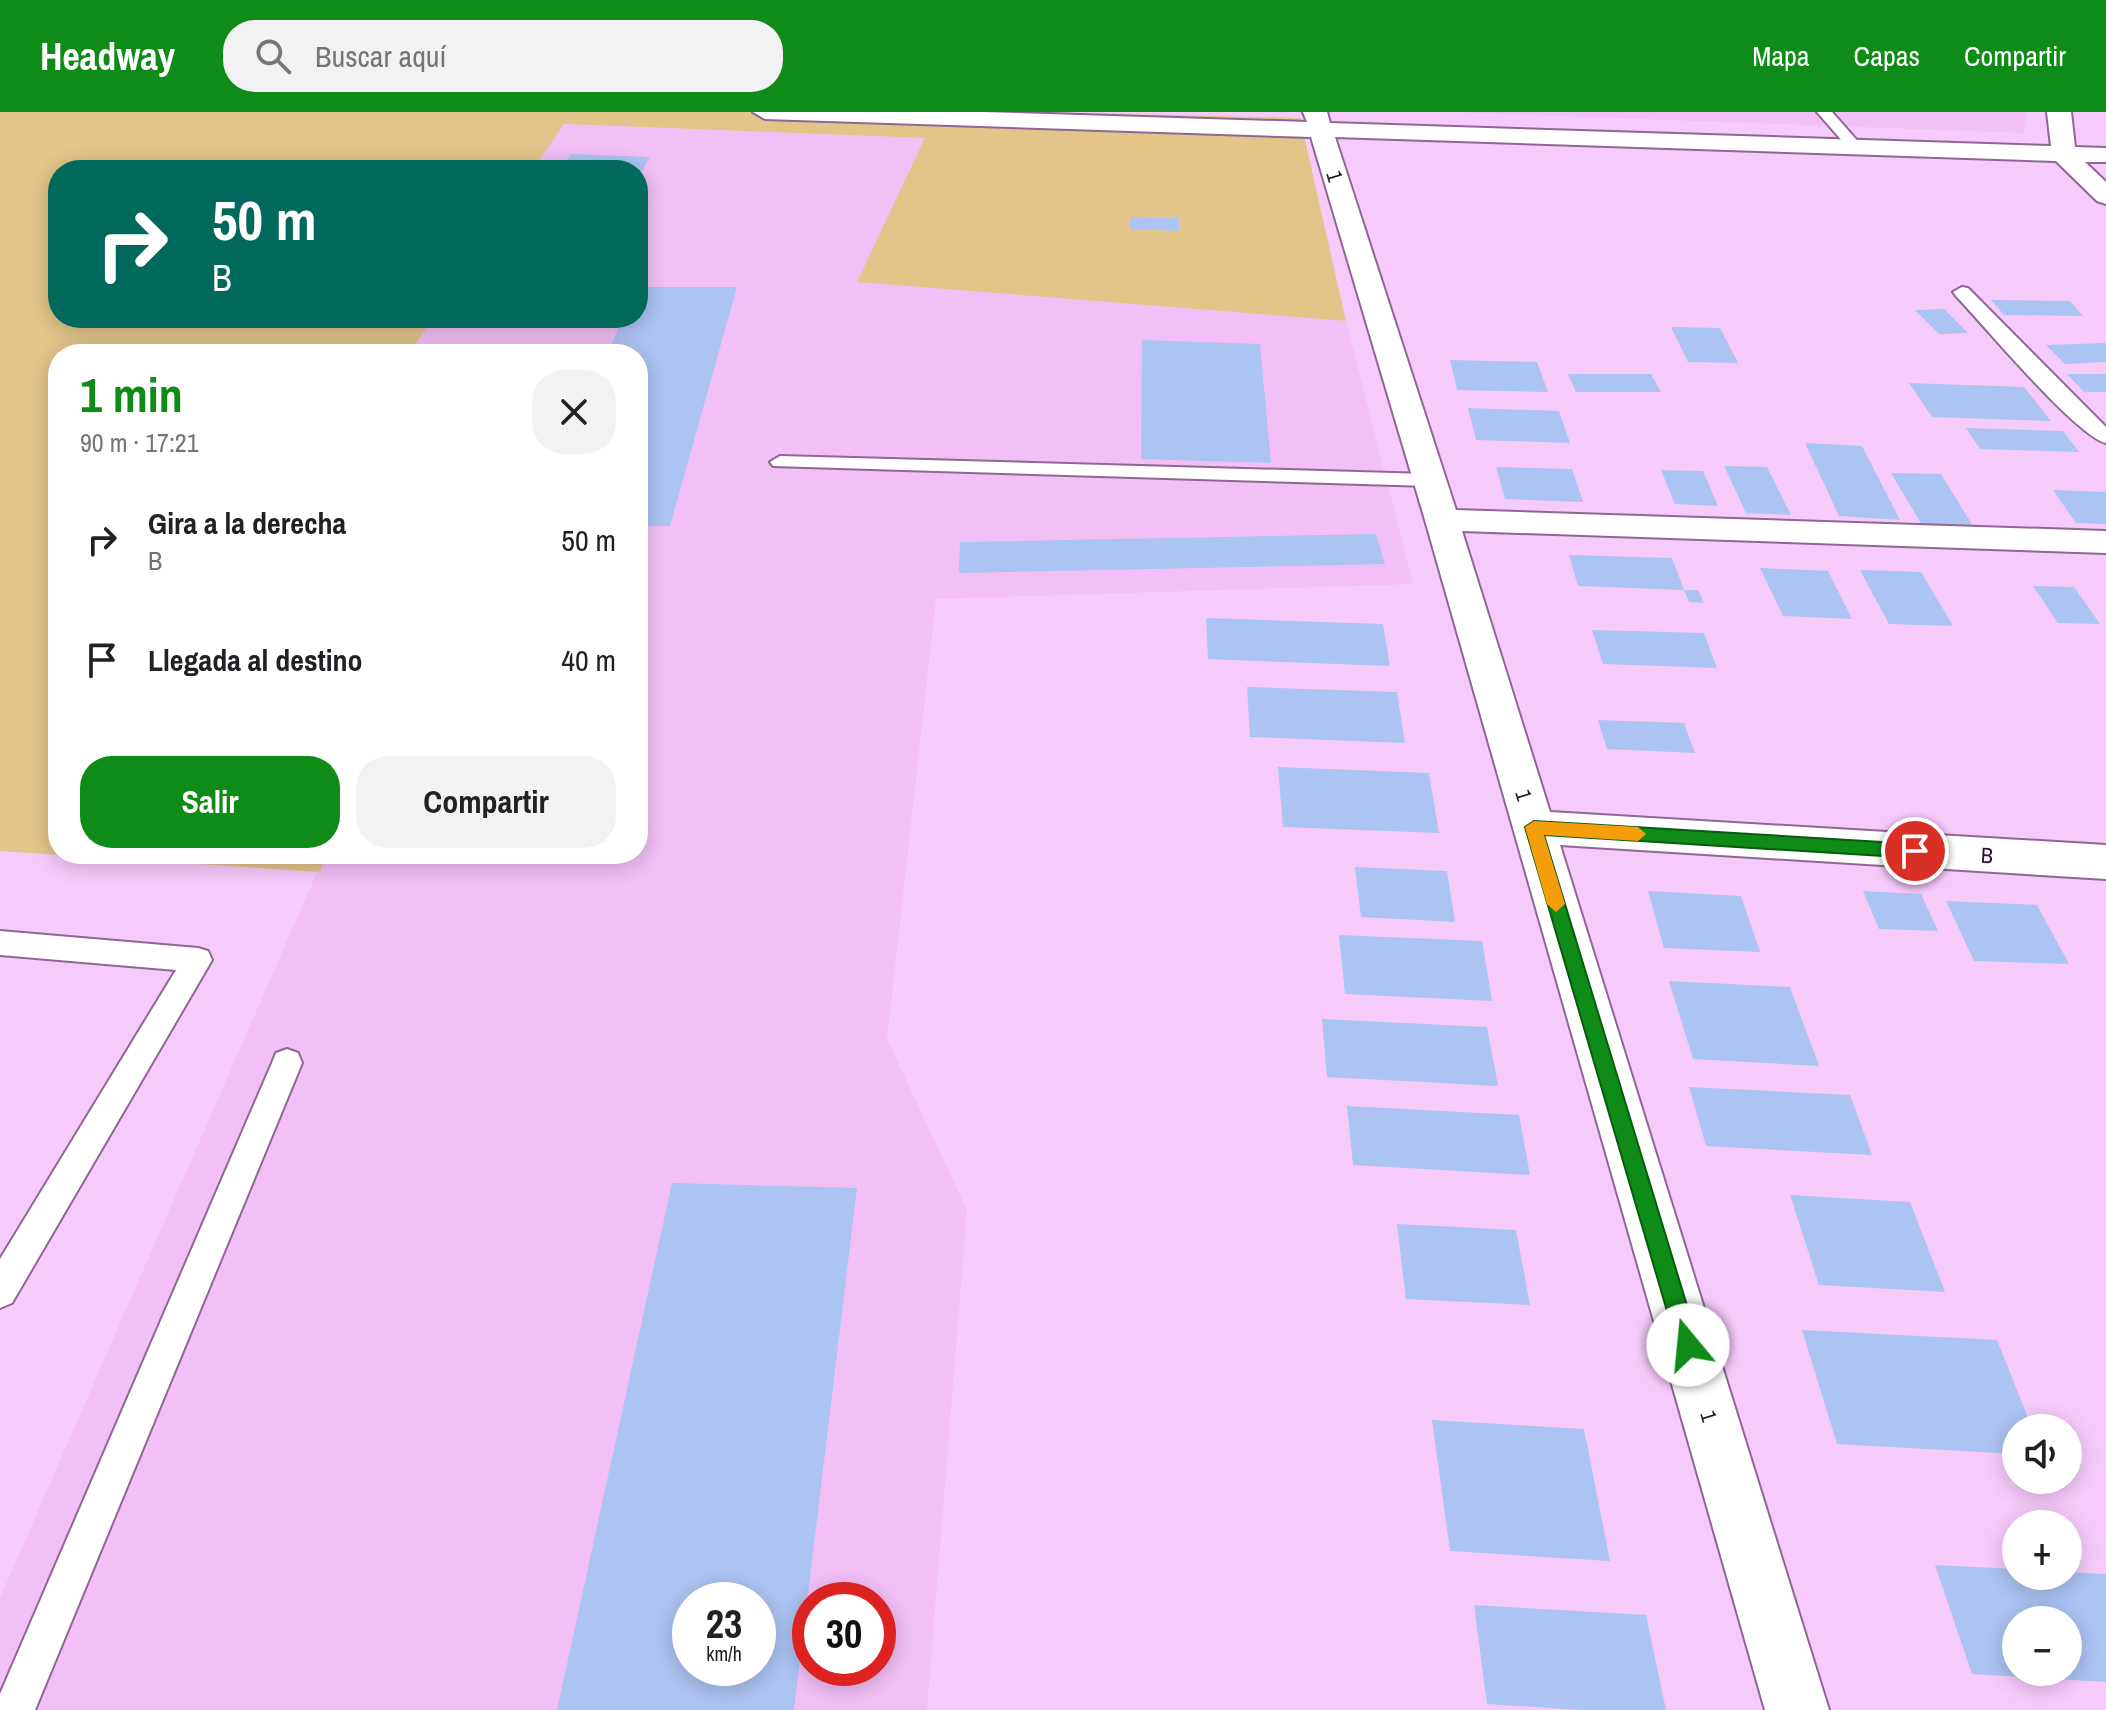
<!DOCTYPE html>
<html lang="es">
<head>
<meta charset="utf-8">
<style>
  body { margin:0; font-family:"Archivo Narrow",sans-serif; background:#f2f2f2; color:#202124; height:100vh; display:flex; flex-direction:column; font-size:30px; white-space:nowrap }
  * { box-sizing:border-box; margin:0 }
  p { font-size:26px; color:#757577 }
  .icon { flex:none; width:44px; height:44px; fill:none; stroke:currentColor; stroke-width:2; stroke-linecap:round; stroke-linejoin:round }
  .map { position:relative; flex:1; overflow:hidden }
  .panel { position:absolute; left:48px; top:232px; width:600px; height:520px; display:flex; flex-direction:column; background:#fff; border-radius:32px; box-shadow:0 4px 20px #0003 }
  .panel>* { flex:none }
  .top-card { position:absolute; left:48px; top:48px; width:600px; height:168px; border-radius:32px; box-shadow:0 4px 20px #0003; background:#00695c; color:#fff; overflow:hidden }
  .controls { position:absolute; left:2002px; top:1302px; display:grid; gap:16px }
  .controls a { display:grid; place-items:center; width:80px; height:80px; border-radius:50%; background:#fff; box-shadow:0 4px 20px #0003; font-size:40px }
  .speed { position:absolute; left:672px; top:1470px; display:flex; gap:16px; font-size:40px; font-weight:700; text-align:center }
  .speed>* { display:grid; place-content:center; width:104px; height:104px; border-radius:50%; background:#fff; box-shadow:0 4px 20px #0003; line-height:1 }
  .speed small { font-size:20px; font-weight:400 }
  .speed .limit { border:12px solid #d22; background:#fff; color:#111 }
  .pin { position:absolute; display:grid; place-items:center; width:68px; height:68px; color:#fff; margin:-34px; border:4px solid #fff; border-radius:50%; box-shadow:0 2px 8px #0007 }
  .me { position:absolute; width:88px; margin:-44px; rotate:343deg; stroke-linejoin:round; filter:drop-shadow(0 0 6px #0008) }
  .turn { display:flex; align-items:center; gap:28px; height:168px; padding:0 32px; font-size:36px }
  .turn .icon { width:104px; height:104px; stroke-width:2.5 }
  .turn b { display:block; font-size:56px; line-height:68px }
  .round { display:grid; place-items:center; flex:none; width:84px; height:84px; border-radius:32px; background:#f2f2f2 }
  .overview { display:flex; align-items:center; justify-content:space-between; height:136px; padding:0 32px }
  h1 { font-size:48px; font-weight:700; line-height:60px; color:#0e8c17 }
  .button { display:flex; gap:16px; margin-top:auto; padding:16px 32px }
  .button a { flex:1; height:92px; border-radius:32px; background:#0e8c17; color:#fff; font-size:32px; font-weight:700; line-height:92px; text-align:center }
  .button a+a { background:#f2f2f2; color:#202124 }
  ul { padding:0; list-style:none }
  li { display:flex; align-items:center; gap:24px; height:120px; padding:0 32px }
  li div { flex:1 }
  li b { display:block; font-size:30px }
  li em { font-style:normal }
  header { display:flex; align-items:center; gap:48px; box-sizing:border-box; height:112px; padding:0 40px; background:#0e8c17; color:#fff }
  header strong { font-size:38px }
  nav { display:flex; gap:44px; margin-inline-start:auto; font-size:28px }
  .search { width:560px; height:72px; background:#f2f2f2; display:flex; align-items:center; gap:20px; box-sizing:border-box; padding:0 28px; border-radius:32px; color:#757577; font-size:30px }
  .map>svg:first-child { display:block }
  .built { fill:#f2bff7; fill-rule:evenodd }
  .green { fill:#e3c58a }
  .building { fill:#acc4f2; fill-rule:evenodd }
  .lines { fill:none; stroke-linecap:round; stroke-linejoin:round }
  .lane-casing { stroke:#8f6694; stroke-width:4 }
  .street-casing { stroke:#8f6694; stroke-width:4 }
  .lane { fill:#fff; fill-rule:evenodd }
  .street { fill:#fff; fill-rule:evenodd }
  .route { fill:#0e8c17; stroke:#095b0f; stroke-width:2 }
  .slow { fill:#f59e0b }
  .labels { text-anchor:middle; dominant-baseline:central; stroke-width:6; stroke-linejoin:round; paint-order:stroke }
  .street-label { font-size:22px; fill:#271729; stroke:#fdfdfd }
</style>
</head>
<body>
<header>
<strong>Headway</strong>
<div class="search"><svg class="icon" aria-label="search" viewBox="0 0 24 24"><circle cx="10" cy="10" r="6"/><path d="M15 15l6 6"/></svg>Buscar aquí</div>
<nav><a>Mapa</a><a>Capas</a><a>Compartir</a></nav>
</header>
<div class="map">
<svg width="2106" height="1598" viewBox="0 0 2106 1598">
  <rect width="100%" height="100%" fill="#f7cafc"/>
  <path class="built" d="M 1451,0 L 2026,0 L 2024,21 Z
    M 564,12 L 926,26 L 858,170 L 1346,209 L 1413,472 L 936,487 L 887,927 L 967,1098 L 927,1598 L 0,1598 L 0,1486 L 325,742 L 638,742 L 638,242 L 409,242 L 433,206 L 638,206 L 638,58 L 533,58 ZM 690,1488 L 758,1488 L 758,1556 L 690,1556 ZM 810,1488 L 878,1488 L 878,1556 L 810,1556 Z"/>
  <path class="green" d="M 0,0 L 1042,0 L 1300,6 L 1346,209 L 857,170 L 925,26 L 564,12 L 533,58 L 58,58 L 58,206 L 433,206 L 409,242 L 58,242 L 58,742 L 325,742 L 320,760 L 0,739 Z"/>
  <path class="building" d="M 571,42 L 650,45 L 638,65 L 638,58 L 559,58 Z
    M 1130,105 L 1179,106 L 1179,119 L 1130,117 Z
    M 638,175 L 737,175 L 670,414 L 638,414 L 638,242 L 608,242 L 622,206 L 638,206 Z
    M 1991,188 L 2070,189 L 2083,204 L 2004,203 Z
    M 1944,197 L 1968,221 L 1939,222 L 1915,198 Z
    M 1671,215 L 1720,216 L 1738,251 L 1688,250 Z
    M 1142,228 L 1260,232 L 1271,351 L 1141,347 Z
    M 2106,231 L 2106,250 L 2065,252 L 2046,233 Z
    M 1450,248 L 1537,250 L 1548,280 L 1457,278 Z
    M 1568,262 L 1651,262 L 1661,280 L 1576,280 Z
    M 2067,262 L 2106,262 L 2106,280 L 2084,280 Z
    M 1909,271 L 2024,275 L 2051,309 L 1932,305 Z
    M 1468,296 L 1559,299 L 1570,331 L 1476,328 Z
    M 1966,316 L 2063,319 L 2079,340 L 1980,337 Z
    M 1805,331 L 1862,334 L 1900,408 L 1839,404 Z
    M 1724,354 L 1767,355 L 1791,403 L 1746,401 Z
    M 1496,355 L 1572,357 L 1583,390 L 1505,387 Z
    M 1661,358 L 1703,359 L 1718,394 L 1675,392 Z
    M 1891,361 L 1941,362 L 1973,414 L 1922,413 Z
    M 2053,378 L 2106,380 L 2106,412 L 2076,411 Z
    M 1376,422 L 1385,452 L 959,461 L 960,430 Z
    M 638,429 L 648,429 L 639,468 L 638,468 Z
    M 1569,443 L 1672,446 L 1684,478 L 1578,474 Z
    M 1760,456 L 1828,459 L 1852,507 L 1783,504 Z
    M 1860,458 L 1921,460 L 1953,514 L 1889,512 Z
    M 2033,474 L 2074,475 L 2100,512 L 2058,511 Z
    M 1684,478 L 1698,478 L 1704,491 L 1689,490 Z
    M 1206,506 L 1383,512 L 1390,554 L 1208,547 Z
    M 1592,518 L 1704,521 L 1717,556 L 1603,552 Z
    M 1247,575 L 1397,580 L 1405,631 L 1250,625 Z
    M 1598,608 L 1684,611 L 1695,641 L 1607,637 Z
    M 1278,655 L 1429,661 L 1439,721 L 1283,715 Z
    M 1355,755 L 1447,759 L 1455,810 L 1361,805 Z
    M 1648,779 L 1741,784 L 1760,840 L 1664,836 Z
    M 1863,779 L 1921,782 L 1938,819 L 1879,817 Z
    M 1946,789 L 2037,793 L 2069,852 L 1974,849 Z
    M 1339,823 L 1482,829 L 1492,889 L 1345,882 Z
    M 1669,869 L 1790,875 L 1819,954 L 1693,947 Z
    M 1322,907 L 1487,915 L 1498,974 L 1327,965 Z
    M 1689,975 L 1850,983 L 1872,1043 L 1706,1034 Z
    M 1347,994 L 1519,1003 L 1530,1063 L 1353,1053 Z
    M 672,1071 L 857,1076 L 794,1598 L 557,1598 ZM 690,1488 L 758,1488 L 758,1556 L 690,1556 Z
    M 1790,1083 L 1910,1090 L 1945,1180 L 1819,1173 Z
    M 1397,1112 L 1516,1118 L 1530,1193 L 1406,1187 Z
    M 1802,1218 L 1997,1228 L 2032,1316 L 2016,1316 L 2016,1342 L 1837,1332 Z
    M 1432,1308 L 1584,1317 L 1610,1449 L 1450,1439 Z
    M 1935,1453 L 2016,1457 L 2016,1464 L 2068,1464 L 2068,1460 L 2106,1462 L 2106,1570 L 1972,1562 ZM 2016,1508 L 2068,1508 L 2068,1560 L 2016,1560 Z
    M 1474,1493 L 1646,1503 L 1666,1598 L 1581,1598 L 1487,1592 Z"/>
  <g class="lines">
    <defs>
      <path id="lane" d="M 1817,0 L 1832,0 L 1861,33 L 1861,39 L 1851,39 Z
        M 1962,175 L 1968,176 L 2106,315 L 2106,331 C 2076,324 1983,212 1956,184 L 1953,180 Z
        M 780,344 L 1429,362 L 1439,368 L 1429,374 L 773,354 L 770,350 Z
        M 0,819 L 198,836 L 208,839 L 212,848 L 12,1191 L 0,1196 L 0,1147 L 176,858 L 0,843 Z
        M 287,937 L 298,941 L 302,951 L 35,1598 L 0,1598 L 0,1582 L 272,951 L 276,941 Z"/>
      <path id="street" d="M 753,0 L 983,0 L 1307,10 L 1303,0 L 1327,0 L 1330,11 L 2051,34 L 2047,0 L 2071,0 L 2075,35 L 2106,36 L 2106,50 L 2085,50 L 2106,70 L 2106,92 L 2097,89 L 2056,49 L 1335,25 L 1456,398 L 2106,419 L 2106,441 L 1462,419 L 1550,700 L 2106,733 L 2106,767 L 1560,733 L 1829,1598 L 1765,1598 L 1425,408 L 1311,25 L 765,7 Z"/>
    </defs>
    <use href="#lane" class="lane-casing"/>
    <use href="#street" class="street-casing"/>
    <use href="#lane" class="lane"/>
    <use href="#street" class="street"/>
  </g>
  <path class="route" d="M 1534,709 L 1915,732 L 1924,739 L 1915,746 L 1544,723 L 1699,1233 L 1696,1241 L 1688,1244 L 1680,1241 L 1677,1233 L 1525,715 Z"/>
  <path class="slow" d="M 1534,709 L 1638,715 L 1646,722 L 1638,729 L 1544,723 L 1565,792 L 1556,800 L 1547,792 L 1525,715 Z"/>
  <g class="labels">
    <g class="street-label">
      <text transform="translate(1335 64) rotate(73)">1</text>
      <text transform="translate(1524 683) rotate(73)">1</text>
      <text transform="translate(1987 743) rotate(3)">B</text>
      <text transform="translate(1709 1304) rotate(73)">1</text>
    </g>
  </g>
</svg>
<div class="controls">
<a><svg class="icon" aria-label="sound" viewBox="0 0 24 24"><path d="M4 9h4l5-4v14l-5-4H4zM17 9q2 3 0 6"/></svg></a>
<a>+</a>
<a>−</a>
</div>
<div class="speed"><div>23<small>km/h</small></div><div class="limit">30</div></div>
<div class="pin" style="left:1915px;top:739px;background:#d93025"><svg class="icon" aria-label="arrive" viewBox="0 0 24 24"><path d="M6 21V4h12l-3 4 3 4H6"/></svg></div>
<svg class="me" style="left:1688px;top:1233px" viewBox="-20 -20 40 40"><circle r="19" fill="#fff"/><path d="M0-13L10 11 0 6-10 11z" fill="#0e8c17"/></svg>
<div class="top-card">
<div class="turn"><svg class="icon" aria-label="right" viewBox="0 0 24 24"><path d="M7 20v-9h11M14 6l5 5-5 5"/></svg><div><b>50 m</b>B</div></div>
</div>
<section class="panel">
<div class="overview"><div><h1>1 min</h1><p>90 m · 17:21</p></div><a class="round"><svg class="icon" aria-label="close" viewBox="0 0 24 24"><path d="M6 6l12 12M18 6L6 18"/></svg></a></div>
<ul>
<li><svg class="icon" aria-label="right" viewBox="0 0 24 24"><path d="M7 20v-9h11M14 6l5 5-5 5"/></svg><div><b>Gira a la derecha</b><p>B</p></div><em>50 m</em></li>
<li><svg class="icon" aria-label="arrive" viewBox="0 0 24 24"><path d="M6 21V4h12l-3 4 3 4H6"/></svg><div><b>Llegada al destino</b></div><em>40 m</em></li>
</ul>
<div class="button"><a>Salir</a><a>Compartir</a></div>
</section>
</div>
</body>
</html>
